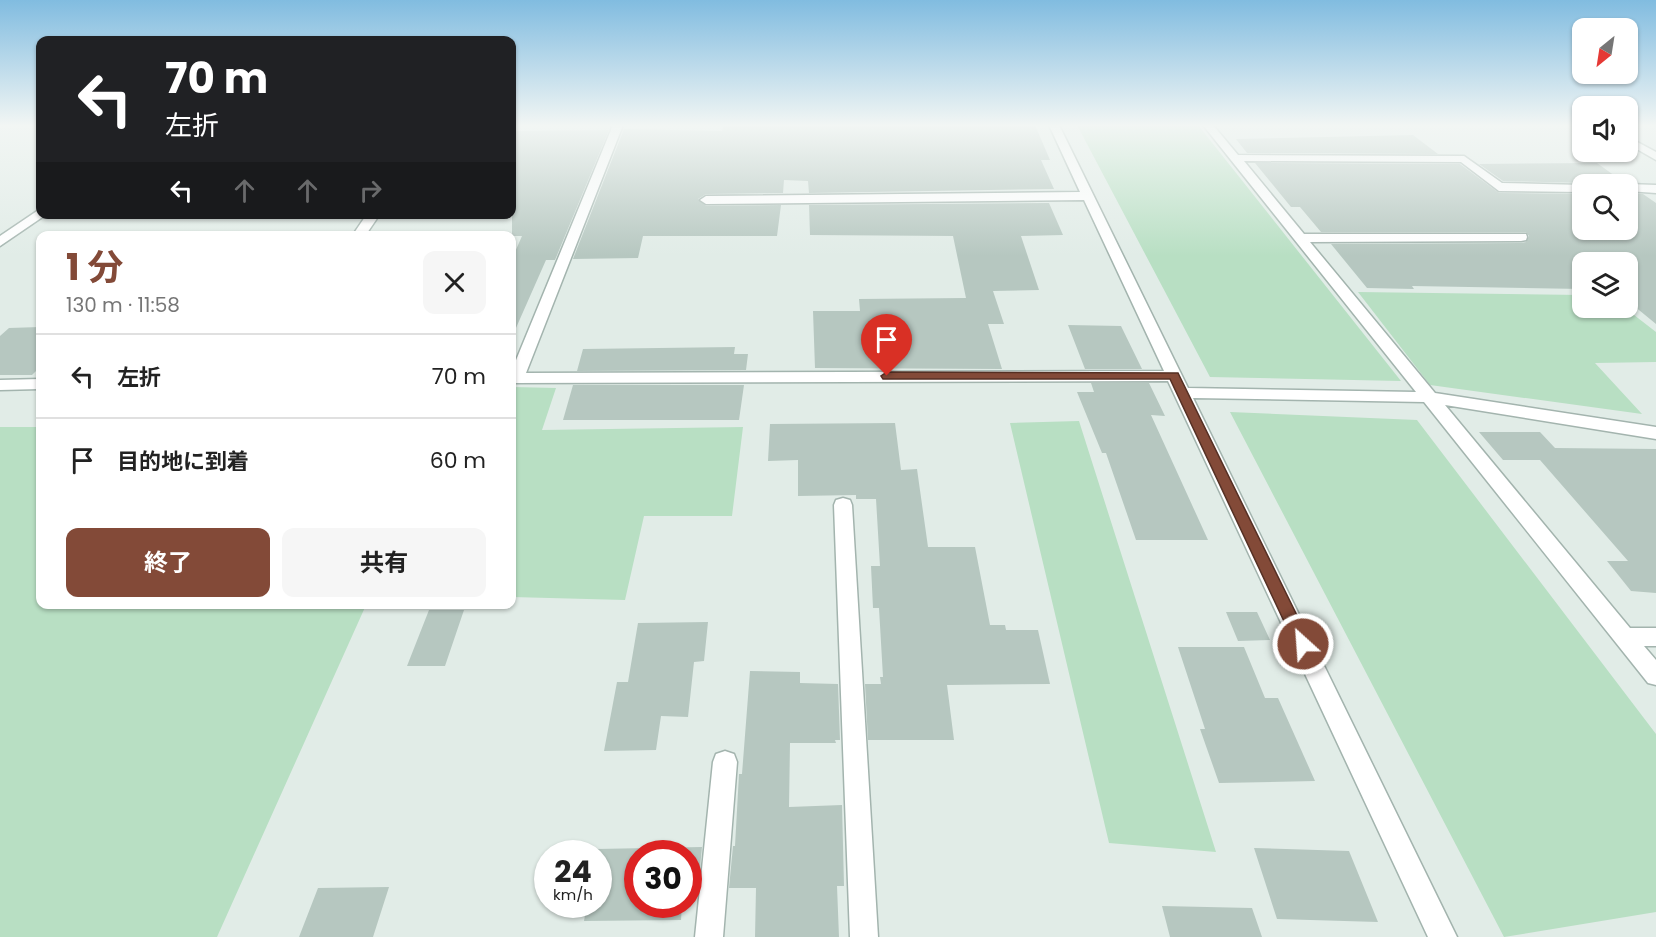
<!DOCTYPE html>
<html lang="ja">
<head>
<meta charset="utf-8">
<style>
  body { margin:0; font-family:Poppins,"Noto Sans JP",sans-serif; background:#f6f6f6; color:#222; height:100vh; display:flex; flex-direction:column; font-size:22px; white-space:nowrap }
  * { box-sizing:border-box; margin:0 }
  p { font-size:20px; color:#767676 }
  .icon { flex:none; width:33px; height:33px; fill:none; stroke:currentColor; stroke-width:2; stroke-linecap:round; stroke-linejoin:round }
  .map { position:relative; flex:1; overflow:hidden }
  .side { position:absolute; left:36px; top:231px; width:480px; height:378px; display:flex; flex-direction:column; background:#fff; border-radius:12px; box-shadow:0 2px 4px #0004 }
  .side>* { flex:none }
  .top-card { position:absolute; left:36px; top:36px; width:480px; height:183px; border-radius:12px; box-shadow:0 2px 4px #0004; background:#202124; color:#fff; overflow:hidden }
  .needle { width:39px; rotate:210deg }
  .fabs { position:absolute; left:1572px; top:18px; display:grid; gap:12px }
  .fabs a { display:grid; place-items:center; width:66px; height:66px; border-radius:12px; background:#fff; box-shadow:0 2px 4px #0004; font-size:30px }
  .speed { position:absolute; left:534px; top:840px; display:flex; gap:12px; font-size:30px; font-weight:700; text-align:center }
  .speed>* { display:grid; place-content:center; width:78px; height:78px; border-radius:50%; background:#fff; box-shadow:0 2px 4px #0004; line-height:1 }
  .speed small { font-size:15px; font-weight:400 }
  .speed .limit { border:9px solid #d22; background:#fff; color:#111 }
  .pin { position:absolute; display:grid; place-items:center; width:51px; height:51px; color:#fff; margin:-62px -26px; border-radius:50% 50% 50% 0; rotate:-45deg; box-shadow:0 0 6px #0007 }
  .pin .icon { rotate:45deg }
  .me { position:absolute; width:66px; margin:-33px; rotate:334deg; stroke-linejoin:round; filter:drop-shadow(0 0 4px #0008) }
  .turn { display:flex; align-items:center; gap:21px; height:126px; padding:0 30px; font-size:27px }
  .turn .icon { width:78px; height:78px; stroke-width:2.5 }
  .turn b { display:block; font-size:42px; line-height:51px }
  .lanes { display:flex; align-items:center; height:57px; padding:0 30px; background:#0003; justify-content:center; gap:30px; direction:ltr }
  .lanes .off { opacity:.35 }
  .round { display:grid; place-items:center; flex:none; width:63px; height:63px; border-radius:12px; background:#f6f6f6 }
  .head { display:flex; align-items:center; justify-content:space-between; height:102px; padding:0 30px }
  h1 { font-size:36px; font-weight:700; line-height:45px; color:#834a38 }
  .primary-button { display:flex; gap:12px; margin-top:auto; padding:12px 30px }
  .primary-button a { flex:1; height:69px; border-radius:12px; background:#834a38; color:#fff; font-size:24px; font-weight:700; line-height:69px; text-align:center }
  .primary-button a+a { background:#f6f6f6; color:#222 }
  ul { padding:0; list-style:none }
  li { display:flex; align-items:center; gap:18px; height:84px; padding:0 30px; border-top:2px solid #e0e0e0 }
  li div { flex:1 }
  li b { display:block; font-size:22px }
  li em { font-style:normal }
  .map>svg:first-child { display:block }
  .green { fill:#b8dfc3 }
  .building { fill:#b6c7c0 }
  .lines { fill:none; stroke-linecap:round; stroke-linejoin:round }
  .street-casing { stroke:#a3b4ae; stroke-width:3 }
  .street { fill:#fff; fill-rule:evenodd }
  .route { fill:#834a38; stroke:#553024; stroke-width:1.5 }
</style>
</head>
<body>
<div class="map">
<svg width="1656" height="937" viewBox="0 0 1656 937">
  <rect width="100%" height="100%" fill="#e1ece7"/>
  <path class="green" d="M 1077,125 L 1198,125 L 1401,381 L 1210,377 Z
    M 1358,292 L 1582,295 L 1582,308 L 1625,308 L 1656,332 L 1656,362 L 1595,363 L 1642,414 L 1430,385 Z
    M 512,387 L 556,388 L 542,430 L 743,427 L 732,516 L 644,516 L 625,600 L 512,597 Z
    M 1230,412 L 1417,420 L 1656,734 L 1656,912 L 1504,937 Z
    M 1079,421 L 1216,852 L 1109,843 L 1010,423 Z
    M 0,427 L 40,427 L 40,604 L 366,605 L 217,937 L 0,937 Z"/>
  <path class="building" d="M 724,125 L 1035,125 L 1050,160 L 1041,160 L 1054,189 L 809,193 L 808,181 L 784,180 L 783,193 L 706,194 L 698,199 L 706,206 L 781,205 L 777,236 L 643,236 L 638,258 L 573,259 L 624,129 L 722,131 Z
    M 609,130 L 555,260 L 546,260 L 512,337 L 512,259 L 522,236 L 512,236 L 512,131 Z
    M 1413,135 L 1438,154 L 1247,153 L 1236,139 Z
    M 1255,163 L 1460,164 L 1499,193 L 1582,194 L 1582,230 L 1628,230 L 1628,193 L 1643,194 L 1656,203 L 1656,324 L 1628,301 L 1628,262 L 1582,262 L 1582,289 L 1412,286 L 1414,289 L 1367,288 L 1331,244 L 1521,243 L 1526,242 L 1529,236 L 1526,232 L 1321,232 L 1300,207 L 1291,207 Z
    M 1597,163 L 1626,184 L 1503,181 L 1479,164 Z
    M 1049,203 L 1063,235 L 1021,236 L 1039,290 L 993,291 L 1004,324 L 988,324 L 1002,369 L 815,368 L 813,311 L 860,311 L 859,299 L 966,298 L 953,236 L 810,235 L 809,205 Z
    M 1068,325 L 1121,326 L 1142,369 L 1085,369 Z
    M 40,327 L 40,367 L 32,375 L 0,375 L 0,336 L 9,328 Z
    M 735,347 L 734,354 L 748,354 L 746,370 L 577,371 L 583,349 Z
    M 1091,383 L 1149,383 L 1165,416 L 1151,415 L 1208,540 L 1136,540 L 1106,453 L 1102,453 L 1077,392 L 1094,392 Z
    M 573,385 L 744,385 L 739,420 L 563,420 Z
    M 895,423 L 901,470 L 917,469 L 928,547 L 975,547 L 990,625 L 1005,625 L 1006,630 L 1038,630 L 1050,684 L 947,685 L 954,740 L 868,740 L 865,684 L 881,684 L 880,677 L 883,677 L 879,608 L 873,608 L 871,566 L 880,566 L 876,499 L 856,499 L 856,495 L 798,496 L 798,460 L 768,461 L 770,424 Z
    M 1479,432 L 1540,432 L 1555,448 L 1656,449 L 1656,593 L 1631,591 L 1607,561 L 1628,561 L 1540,460 L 1503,460 Z
    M 429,610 L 464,610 L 445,666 L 407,666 Z
    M 1226,612 L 1257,612 L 1270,640 L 1238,641 Z
    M 708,622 L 704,661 L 694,662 L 688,717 L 661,716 L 656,750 L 604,751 L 617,682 L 628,682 L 638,623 Z
    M 1178,647 L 1244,647 L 1265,698 L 1278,698 L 1315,781 L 1219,783 L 1200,729 L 1205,729 Z
    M 750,671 L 800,672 L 800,683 L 838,684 L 840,740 L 835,740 L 836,743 L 790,743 L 789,807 L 842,805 L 844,886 L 837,886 L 839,937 L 755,937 L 756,888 L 729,888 L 733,846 L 735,846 L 739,774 L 742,774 Z
    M 702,847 L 698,889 L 688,889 L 688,854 L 638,854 L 638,904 L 682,904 L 681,920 L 584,921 L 587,904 L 598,904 L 598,854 L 595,854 L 596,849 Z
    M 1254,848 L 1349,851 L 1378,922 L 1277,919 Z
    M 389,887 L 373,937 L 299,937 L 318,888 Z
    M 1162,906 L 1252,908 L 1262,937 L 1170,937 Z"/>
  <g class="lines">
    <defs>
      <path id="street" d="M 613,125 L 623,125 L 526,373 L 1164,371 L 1084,200 L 706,204 L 700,200 L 706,196 L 1080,192 L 1049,125 L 1059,125 L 1188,388 L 1416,392 L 1203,125 L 1213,125 L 1238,155 L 1464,156 L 1502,183 L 1582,185 L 1582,192 L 1499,191 L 1461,162 L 1244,161 L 1304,234 L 1526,234 L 1527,237 L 1526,240 L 1521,241 L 1310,242 L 1435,393 L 1656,427 L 1656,439 L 1445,405 L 1630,628 L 1656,628 L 1656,646 L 1644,646 L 1656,660 L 1656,685 L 1648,683 L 1424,402 L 1193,398 L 1457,937 L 1428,937 L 1168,381 L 512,383 L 512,370 Z
        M 1628,137 L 1656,152 L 1656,160 L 1628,144 Z
        M 1628,184 L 1656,185 L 1656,193 L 1628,191 Z
        M 40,209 L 40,214 L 44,216 L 0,246 L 0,236 Z
        M 367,214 L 380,214 L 365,236 L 352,236 Z
        M 40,379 L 40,389 L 0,390 L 0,380 Z
        M 843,498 L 850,500 L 852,505 L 878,937 L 850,937 L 834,505 L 836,500 Z
        M 725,751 L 734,754 L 737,762 L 723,937 L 695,937 L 713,762 L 716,754 Z"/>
    </defs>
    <use href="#street" class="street-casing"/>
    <use href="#street" class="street"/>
  </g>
  <linearGradient id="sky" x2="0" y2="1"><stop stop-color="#81bce0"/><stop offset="0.49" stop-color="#f2f6f4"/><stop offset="1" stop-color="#f2f6f4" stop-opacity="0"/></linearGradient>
  <rect width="1656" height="256" fill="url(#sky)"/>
  <path class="route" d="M 887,372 L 1178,373 L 1311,644 L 1308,649 L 1303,651 L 1297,649 L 1170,379 L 883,379 L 881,376 Z"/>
</svg>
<div class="fabs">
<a><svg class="needle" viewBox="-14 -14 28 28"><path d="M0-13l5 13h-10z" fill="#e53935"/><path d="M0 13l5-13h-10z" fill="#767676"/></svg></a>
<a><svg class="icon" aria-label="sound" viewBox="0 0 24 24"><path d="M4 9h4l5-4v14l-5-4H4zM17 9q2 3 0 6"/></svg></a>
<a><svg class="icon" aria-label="search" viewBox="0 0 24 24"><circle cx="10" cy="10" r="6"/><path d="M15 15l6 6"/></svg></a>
<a><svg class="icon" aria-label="layers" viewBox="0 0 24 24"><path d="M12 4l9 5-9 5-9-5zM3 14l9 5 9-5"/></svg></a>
</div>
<div class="speed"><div>24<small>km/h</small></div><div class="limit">30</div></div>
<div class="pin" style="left:887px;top:376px;background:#d93025"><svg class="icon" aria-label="arrive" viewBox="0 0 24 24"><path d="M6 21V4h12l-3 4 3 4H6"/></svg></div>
<svg class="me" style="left:1303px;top:644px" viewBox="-20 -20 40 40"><circle r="17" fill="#834a38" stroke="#fff" stroke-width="3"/><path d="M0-11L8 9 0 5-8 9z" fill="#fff"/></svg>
<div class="top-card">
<div class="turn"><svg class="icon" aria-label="left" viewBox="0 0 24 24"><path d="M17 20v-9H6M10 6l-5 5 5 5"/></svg><div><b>70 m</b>左折</div></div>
<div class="lanes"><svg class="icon" aria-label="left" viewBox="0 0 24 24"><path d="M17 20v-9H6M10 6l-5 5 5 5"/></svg><svg class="icon off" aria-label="ahead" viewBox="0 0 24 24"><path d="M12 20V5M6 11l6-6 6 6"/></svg><svg class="icon off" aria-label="ahead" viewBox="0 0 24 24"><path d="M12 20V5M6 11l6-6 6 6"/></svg><svg class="icon off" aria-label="right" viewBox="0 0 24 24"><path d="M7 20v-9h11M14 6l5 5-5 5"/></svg></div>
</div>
<section class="side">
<div class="head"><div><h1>1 分</h1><p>130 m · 11:58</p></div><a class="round"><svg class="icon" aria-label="close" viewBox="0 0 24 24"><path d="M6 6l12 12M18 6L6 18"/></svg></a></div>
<ul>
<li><svg class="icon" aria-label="left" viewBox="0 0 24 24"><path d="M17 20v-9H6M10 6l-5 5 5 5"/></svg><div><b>左折</b></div><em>70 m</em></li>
<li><svg class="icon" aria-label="arrive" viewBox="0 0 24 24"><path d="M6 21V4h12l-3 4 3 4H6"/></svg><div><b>目的地に到着</b></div><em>60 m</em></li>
</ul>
<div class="primary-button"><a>終了</a><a>共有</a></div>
</section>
</div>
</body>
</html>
